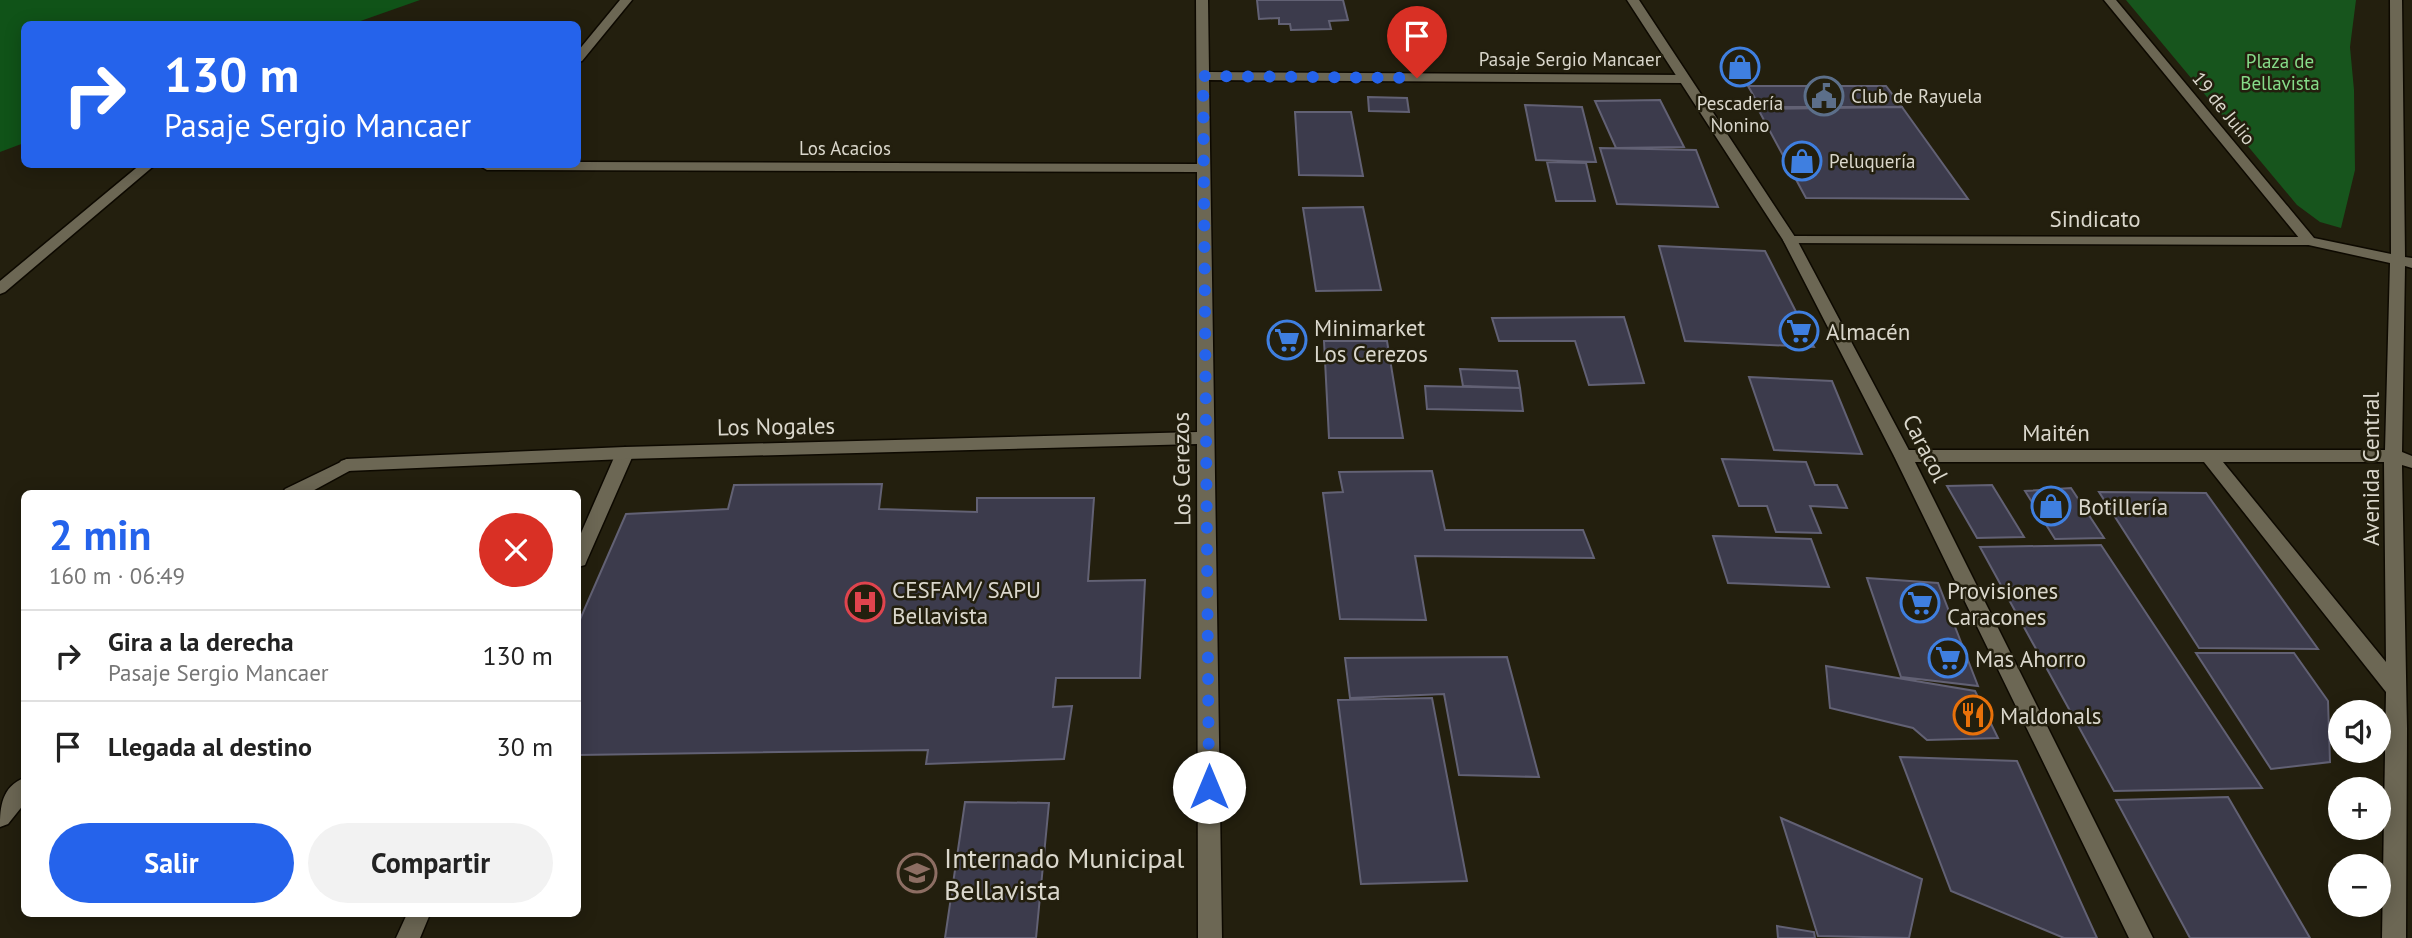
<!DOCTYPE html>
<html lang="es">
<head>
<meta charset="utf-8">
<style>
  body { margin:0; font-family:"PT Sans",sans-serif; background:#f2f2f2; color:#222; height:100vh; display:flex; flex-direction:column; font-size:26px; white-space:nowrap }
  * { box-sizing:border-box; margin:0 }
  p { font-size:23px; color:#767676 }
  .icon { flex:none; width:38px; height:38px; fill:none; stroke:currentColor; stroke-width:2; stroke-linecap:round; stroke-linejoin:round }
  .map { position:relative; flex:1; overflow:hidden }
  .drawer { position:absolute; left:21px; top:490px; width:560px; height:427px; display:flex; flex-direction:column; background:#fff; border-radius:10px; box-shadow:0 4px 18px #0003 }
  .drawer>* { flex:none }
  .banner { position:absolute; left:21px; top:21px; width:560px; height:147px; border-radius:10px; box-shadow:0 4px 18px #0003; background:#2563eb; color:#fff; overflow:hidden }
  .controls { position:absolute; left:2328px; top:700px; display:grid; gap:14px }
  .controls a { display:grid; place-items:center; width:63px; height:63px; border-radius:50%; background:#fff; box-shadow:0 4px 18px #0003; font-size:35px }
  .pin { position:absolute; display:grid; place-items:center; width:60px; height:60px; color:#fff; margin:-72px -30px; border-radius:50% 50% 50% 0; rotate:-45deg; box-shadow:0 0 7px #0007 }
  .pin .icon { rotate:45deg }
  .me { position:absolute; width:77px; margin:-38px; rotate:0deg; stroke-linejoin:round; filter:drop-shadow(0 0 5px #0008) }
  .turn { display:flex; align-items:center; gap:24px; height:147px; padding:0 28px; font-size:32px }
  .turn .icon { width:91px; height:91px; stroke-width:2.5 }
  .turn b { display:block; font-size:49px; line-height:60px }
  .round { display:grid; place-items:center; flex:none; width:74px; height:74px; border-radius:37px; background:#f2f2f2 }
  .overview { display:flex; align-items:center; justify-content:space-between; height:119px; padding:0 28px }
  h1 { font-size:42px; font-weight:800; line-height:52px; color:#2563eb }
  .primary-button { display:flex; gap:14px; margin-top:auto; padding:14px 28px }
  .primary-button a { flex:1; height:80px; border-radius:42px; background:#2563eb; color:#fff; font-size:28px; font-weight:800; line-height:80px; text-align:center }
  .primary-button a+a { background:#f2f2f2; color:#222 }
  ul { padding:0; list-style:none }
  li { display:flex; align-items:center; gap:21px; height:91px; padding:0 28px; border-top:2px solid #e0e0e0 }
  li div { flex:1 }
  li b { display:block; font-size:26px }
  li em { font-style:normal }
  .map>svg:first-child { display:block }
  .green { fill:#17551d }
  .forest { fill:#105318 }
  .building { fill:#3c3b4c; stroke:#626174; stroke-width:2 }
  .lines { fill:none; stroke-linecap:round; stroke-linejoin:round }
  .service-casing { stroke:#0d0900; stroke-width:3 }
  .pedestrian-casing { stroke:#0d0900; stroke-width:3 }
  .minor-casing { stroke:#0d0900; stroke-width:3 }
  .tertiary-casing { stroke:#0d0900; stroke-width:3 }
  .service { fill:#6c6754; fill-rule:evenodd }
  .pedestrian { fill:#6c6754; fill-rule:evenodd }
  .minor { fill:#6c6754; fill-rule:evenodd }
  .tertiary { fill:#6c6754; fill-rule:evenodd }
  .route { stroke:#2563eb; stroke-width:12; stroke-dasharray:0 21.6 }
  .labels { text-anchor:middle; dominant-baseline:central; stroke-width:5; stroke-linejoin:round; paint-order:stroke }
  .far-street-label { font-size:19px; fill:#dad7cc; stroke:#231f0e }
  .far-park-label { font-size:19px; fill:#87dc89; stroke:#231f0e }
  .far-poi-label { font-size:19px; fill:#dad7cc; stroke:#231f0e; text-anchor:start }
  .street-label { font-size:23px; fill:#dad7cc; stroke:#231f0e }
  .poi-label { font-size:23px; fill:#dad7cc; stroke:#231f0e; text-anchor:start }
  .near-poi-label { font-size:28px; fill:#dad7cc; stroke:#231f0e; text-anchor:start }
</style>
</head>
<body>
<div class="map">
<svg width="2412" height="938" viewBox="0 0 2412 938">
  <rect width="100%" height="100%" fill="#231f0e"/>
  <path class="green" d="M 2126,0 L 2356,0 L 2350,47 L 2354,90 L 2355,170 L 2341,228 L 2320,222 L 2297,205 Z"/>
  <path class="forest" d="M 0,0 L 420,0 L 352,24 L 24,24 L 24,143 L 0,152 Z"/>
  <path class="building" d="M 1257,0 L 1343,0 L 1348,20 L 1329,21 L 1331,29 L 1291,30 L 1290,24 L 1279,24 L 1279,18 L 1259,19 Z
    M 1748,86 L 1886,86 L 1902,107 L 1760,107 Z
    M 1368,97 L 1407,98 L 1409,112 L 1369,111 Z
    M 1660,100 L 1684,147 L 1616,148 L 1595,101 Z
    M 1525,105 L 1582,107 L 1596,162 L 1536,160 Z
    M 1902,107 L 1968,199 L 1806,198 L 1758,109 Z
    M 1295,112 L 1351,112 L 1363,176 L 1299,175 Z
    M 1600,148 L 1696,150 L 1718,207 L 1617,204 Z
    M 1547,162 L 1586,163 L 1595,201 L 1556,201 Z
    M 1363,207 L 1381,290 L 1316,291 L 1303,208 Z
    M 1659,246 L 1765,251 L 1814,347 L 1685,341 Z
    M 1624,317 L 1644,383 L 1589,385 L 1575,341 L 1499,341 L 1492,318 Z
    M 1324,341 L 1387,341 L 1403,438 L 1329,438 Z
    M 1460,369 L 1517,371 L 1520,388 L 1463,386 Z
    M 1749,377 L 1832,381 L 1862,454 L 1774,450 Z
    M 1425,386 L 1520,388 L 1523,411 L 1427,409 Z
    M 1722,459 L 1806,462 L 1815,485 L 1837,485 L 1847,508 L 1810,506 L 1821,533 L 1776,532 L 1767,506 L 1739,506 Z
    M 1432,471 L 1445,530 L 1583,530 L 1594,558 L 1415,556 L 1426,620 L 1340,619 L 1323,493 L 1343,492 L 1339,472 Z
    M 882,484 L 879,509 L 977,512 L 977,498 L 1094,498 L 1088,581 L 1145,580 L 1140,678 L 1056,678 L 1053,707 L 1072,706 L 1064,759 L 926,764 L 928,750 L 578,755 L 578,624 L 626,514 L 728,509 L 734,485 Z
    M 1992,485 L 2024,537 L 1977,538 L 1947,486 Z
    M 2071,488 L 2104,538 L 2055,539 L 2025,491 Z
    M 2099,492 L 2206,493 L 2318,649 L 2199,648 Z
    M 1713,536 L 1811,539 L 1829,587 L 1728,583 Z
    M 2101,545 L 2262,788 L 2114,791 L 1980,547 Z
    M 1867,578 L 1938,583 L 1978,686 L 1901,677 Z
    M 2196,653 L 2294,653 L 2328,701 L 2330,762 L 2271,769 Z
    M 1507,657 L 1539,777 L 1459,775 L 1444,694 L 1350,698 L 1345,658 Z
    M 1826,666 L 1975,691 L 1998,738 L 1927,740 L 1913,728 L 1830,708 Z
    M 1432,698 L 1467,881 L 1361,884 L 1338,700 Z
    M 1900,757 L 2017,761 L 2097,938 L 2064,938 L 1951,891 Z
    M 2228,797 L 2310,938 L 2190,938 L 2116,800 Z
    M 965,802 L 1049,803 L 1036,938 L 945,938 Z
    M 1781,818 L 1922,879 L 1909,938 L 1818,936 Z
    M 1777,926 L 1814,932 L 1815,938 L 1778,938 Z"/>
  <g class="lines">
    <defs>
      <path id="service" d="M 141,164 L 156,164 L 5,292 L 0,294 L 0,281 Z
        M 625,447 L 634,453 L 587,560 L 585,565 L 578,567 L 578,540 L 616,453 Z
        M 347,459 L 353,461 L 356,465 L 353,469 L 307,494 L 282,494 L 285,489 Z
        M 24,778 L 24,804 L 8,824 L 0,827 C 0,806 2,787 24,778 Z
        M 407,914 L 430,914 L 420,938 L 396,938 Z"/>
      <path id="pedestrian" d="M 1790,236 L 2309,237 L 2316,241 L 2309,245 L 1785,243 L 1783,240 Z"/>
      <path id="minor" d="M 620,0 L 632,0 L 582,61 L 578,62 L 578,51 Z
        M 1196,0 L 1208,0 L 1209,72 L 1684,75 L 1690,79 L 1684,83 L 1209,80 L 1222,938 L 1198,938 L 1197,444 L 625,459 L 347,471 L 341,469 L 338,465 L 341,461 L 347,459 L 625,447 L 1197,432 L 1197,172 L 487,170 L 480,166 L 578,164 L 578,162 L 1197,164 Z
        M 2104,0 L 2116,0 L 2314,238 L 2391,254 L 2390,0 L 2402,0 L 2405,257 L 2412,258 L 2412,268 L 2405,266 L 2402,452 L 2412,456 L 2412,468 L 2402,465 L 2407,728 L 2406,938 L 2382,938 L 2386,692 L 2204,462 L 1903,462 L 1894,456 L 1903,450 L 2385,450 L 2390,263 L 2304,244 ZM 2223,462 L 2384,462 L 2386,662 Z"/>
      <path id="tertiary" d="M 1627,0 L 1639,0 L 1797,240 L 1912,456 L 2153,938 L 2129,938 L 1894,456 L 1783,240 Z"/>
    </defs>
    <use href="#service" class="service-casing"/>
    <use href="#pedestrian" class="pedestrian-casing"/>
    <use href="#minor" class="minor-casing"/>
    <use href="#tertiary" class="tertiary-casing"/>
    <use href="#service" class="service"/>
    <use href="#pedestrian" class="pedestrian"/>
    <use href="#minor" class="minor"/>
    <use href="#tertiary" class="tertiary"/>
  </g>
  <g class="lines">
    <path class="route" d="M 1209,787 L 1203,76 L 1417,78"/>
  </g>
  <defs>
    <symbol id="shop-ring" viewBox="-11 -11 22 22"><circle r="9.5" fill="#231f0e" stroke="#3f7fe0" stroke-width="1.5"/><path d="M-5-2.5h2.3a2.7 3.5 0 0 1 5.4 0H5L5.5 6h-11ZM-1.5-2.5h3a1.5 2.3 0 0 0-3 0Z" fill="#3f7fe0"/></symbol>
    <symbol id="civic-ring" viewBox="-11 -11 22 22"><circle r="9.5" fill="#231f0e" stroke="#5c6f8a" stroke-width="1.5"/><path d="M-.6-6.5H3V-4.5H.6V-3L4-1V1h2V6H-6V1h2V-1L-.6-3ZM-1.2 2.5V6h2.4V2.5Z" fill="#5c6f8a"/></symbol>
    <symbol id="supermarket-ring" viewBox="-11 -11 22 22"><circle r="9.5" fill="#231f0e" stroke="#3f7fe0" stroke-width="1.5"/><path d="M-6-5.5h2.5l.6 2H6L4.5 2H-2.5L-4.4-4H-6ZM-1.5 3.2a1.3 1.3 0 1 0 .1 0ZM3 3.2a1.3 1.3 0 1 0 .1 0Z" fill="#3f7fe0"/></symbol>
    <symbol id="hospital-ring" viewBox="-11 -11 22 22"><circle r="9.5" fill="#231f0e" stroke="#e0444e" stroke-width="1.5"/><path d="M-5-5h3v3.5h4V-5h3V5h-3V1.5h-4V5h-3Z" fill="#e0444e"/></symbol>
    <symbol id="restaurant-ring" viewBox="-11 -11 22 22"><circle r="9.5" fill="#231f0e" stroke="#e8710a" stroke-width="1.5"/><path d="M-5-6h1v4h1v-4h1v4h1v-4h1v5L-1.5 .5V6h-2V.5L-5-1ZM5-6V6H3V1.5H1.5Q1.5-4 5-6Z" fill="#e8710a"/></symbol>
    <symbol id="school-ring" viewBox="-11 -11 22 22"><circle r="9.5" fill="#231f0e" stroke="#8d6e63" stroke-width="1.5"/><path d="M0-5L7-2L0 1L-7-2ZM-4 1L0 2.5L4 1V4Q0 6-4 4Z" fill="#8d6e63"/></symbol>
  </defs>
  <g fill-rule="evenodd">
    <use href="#shop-ring" x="1718" y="45" width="44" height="44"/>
    <use href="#civic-ring" x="1802" y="74" width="44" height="44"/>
    <use href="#shop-ring" x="1780" y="139" width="44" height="44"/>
    <use href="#supermarket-ring" x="1777" y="309" width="44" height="44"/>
    <use href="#supermarket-ring" x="1265" y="318" width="44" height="44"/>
    <use href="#shop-ring" x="2029" y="484" width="44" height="44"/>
    <use href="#hospital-ring" x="843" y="580" width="44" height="44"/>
    <use href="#supermarket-ring" x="1898" y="581" width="44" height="44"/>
    <use href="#supermarket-ring" x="1926" y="636" width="44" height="44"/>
    <use href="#restaurant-ring" x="1951" y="693" width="44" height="44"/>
    <use href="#school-ring" x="895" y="851" width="44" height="44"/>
  </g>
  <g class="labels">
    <g class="far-street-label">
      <text x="1570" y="59">Pasaje Sergio Mancaer</text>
      <text transform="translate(2224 108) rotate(51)">19 de Julio</text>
      <text x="845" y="148">Los Acacios</text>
    </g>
    <g class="far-park-label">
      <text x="2280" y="61">Plaza de<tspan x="2280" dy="22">Bellavista</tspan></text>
    </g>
    <g class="far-poi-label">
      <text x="1851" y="96">Club de Rayuela</text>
      <text x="1740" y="103" text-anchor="middle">Pescadería<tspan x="1740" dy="22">Nonino</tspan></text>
      <text x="1829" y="161">Peluquería</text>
    </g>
    <g class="street-label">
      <text x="2095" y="218">Sindicato</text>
      <text transform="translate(776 426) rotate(-1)">Los Nogales</text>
      <text x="2056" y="432">Maitén</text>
      <text transform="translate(1926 448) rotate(63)">Caracol</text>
      <text transform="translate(1181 469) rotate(-91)">Los Cerezos</text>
      <text transform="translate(2370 469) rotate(-90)">Avenida Central</text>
    </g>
    <g class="poi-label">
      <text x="1314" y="327">Minimarket<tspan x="1314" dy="26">Los Cerezos</tspan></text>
      <text x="1826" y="331">Almacén</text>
      <text x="2078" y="506">Botillería</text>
      <text x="892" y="589">CESFAM/ SAPU<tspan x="892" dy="26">Bellavista</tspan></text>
      <text x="1947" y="590">Provisiones<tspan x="1947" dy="26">Caracones</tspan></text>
      <text x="1975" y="658">Mas Ahorro</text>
      <text x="2000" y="715">Maldonals</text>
    </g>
    <g class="near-poi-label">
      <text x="944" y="857">Internado Municipal<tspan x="944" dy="32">Bellavista</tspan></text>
    </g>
  </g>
</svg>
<div class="controls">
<a><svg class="icon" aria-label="sound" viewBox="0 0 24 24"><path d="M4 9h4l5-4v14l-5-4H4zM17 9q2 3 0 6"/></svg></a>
<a>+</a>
<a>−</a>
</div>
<div class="pin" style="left:1417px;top:78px;background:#d93025"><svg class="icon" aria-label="arrive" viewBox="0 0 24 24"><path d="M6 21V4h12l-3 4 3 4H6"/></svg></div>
<svg class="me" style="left:1209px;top:787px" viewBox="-20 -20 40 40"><circle r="19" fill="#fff"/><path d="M0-13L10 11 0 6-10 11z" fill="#2563eb"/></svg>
<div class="banner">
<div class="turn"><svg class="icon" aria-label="right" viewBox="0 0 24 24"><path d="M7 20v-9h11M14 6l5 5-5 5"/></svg><div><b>130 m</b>Pasaje Sergio Mancaer</div></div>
</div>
<section class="drawer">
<div class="overview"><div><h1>2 min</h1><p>160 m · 06:49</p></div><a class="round" style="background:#d93025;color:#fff"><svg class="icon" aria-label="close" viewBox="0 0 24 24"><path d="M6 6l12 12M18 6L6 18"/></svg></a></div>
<ul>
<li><svg class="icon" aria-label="right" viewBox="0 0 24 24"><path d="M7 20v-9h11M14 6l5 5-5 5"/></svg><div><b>Gira a la derecha</b><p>Pasaje Sergio Mancaer</p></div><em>130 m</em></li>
<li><svg class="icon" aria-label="arrive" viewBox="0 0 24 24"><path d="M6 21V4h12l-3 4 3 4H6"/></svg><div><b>Llegada al destino</b></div><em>30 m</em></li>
</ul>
<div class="primary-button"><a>Salir</a><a>Compartir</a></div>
</section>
</div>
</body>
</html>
